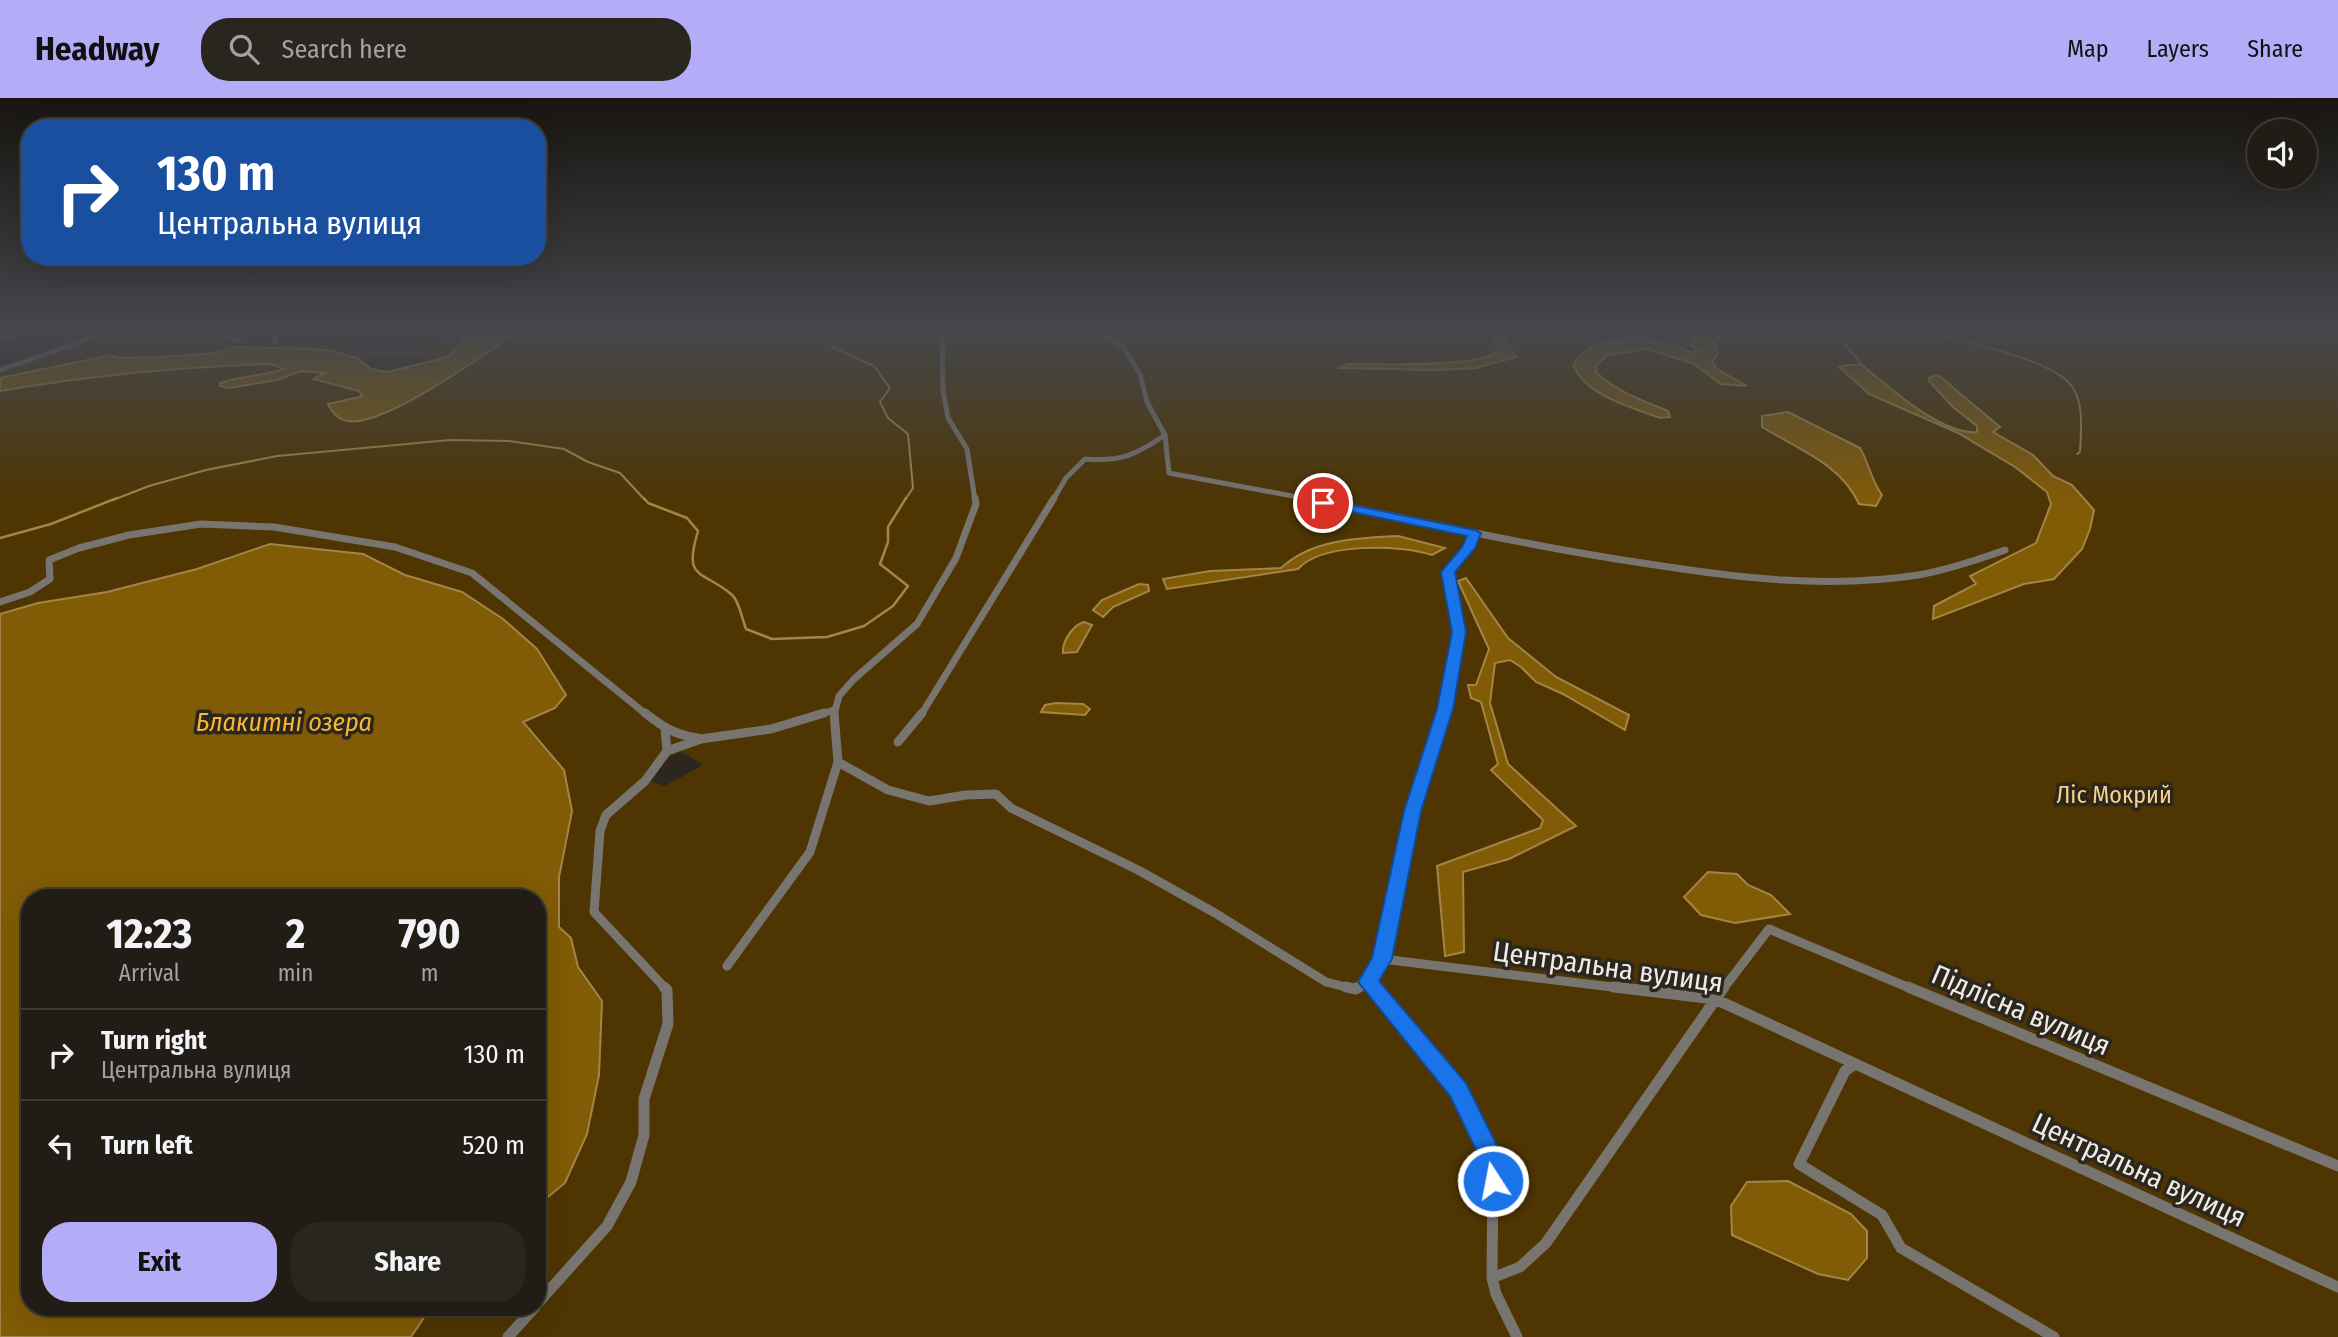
<!DOCTYPE html>
<html lang="en">
<head>
<meta charset="utf-8">
<style>
  body { margin:0; font-family:"Fira Sans Condensed",sans-serif; background:#29261f; color:#f1f3f6; height:100vh; display:flex; flex-direction:column; font-size:26px; white-space:nowrap }
  * { box-sizing:border-box; margin:0 }
  p { font-size:23px; color:#a2a2a1 }
  .icon { flex:none; width:38px; height:38px; fill:none; stroke:currentColor; stroke-width:2; stroke-linecap:round; stroke-linejoin:round }
  .map { position:relative; flex:1; overflow:hidden }
  .details { position:absolute; left:21px; top:791px; width:525px; height:427px; display:flex; flex-direction:column; background:#211d16; border-radius:28px; box-shadow:0 7px 28px #0002,0 0 0 2px #3e3b35 }
  .details>* { flex:none }
  .top-card { position:absolute; left:21px; top:21px; width:525px; height:147px; border-radius:28px; box-shadow:0 7px 28px #0002,0 0 0 2px #3e3b35; background:#1a4fa0; color:#fff; overflow:hidden }
  .tools { position:absolute; left:2247px; top:21px; display:grid; gap:14px }
  .tools a { display:grid; place-items:center; width:70px; height:70px; border-radius:50%; background:#211d16; box-shadow:0 7px 28px #0002,0 0 0 2px #3e3b35; font-size:35px }
  .pin { position:absolute; display:grid; place-items:center; width:60px; height:60px; color:#fff; margin:-30px; border:4px solid #fff; border-radius:50%; box-shadow:0 2px 7px #0007 }
  .me { position:absolute; width:77px; margin:-38px; rotate:349deg; stroke-linejoin:round; filter:drop-shadow(0 0 5px #0008) }
  .turn { display:flex; align-items:center; gap:24px; height:147px; padding:0 21px; font-size:32px }
  .turn .icon { width:91px; height:91px; stroke-width:2.5 }
  .turn b { display:block; font-size:49px; line-height:60px }
  .eta { display:flex; justify-content:space-evenly; align-items:center; height:119px; text-align:center }
  .eta b { font-size:42px; font-weight:700; line-height:49px }
  .button { display:flex; gap:14px; margin-top:auto; padding:14px 21px }
  .button a { flex:1; height:80px; border-radius:28px; background:#b5acf8; color:#111; font-size:28px; font-weight:700; line-height:80px; text-align:center }
  .button a+a { background:#29261f; color:#f1f3f6 }
  ul { padding:0; list-style:none }
  li { display:flex; align-items:center; gap:21px; height:91px; padding:0 21px; border-top:2px solid #3e3b35 }
  li div { flex:1 }
  li b { display:block; font-size:26px }
  li em { font-style:normal }
  header { display:flex; align-items:center; gap:42px; box-sizing:border-box; height:98px; padding:0 35px; background:#b5acf8; color:#111 }
  header strong { font-size:33px }
  nav { display:flex; gap:38px; margin-inline-start:auto; font-size:24px }
  .search { width:490px; height:63px; background:#29261f; display:flex; align-items:center; gap:18px; box-sizing:border-box; padding:0 24px; border-radius:28px; color:#a2a2a1; font-size:26px }
  .map>svg:first-child { display:block }
  .green { fill:#4e3502; fill-rule:evenodd }
  .water { fill:#815b05; stroke:#a28648; stroke-width:2 }
  .lines { fill:none; stroke-linecap:round; stroke-linejoin:round }
  .stream-far1 { stroke:#a28648; stroke-width:2 }
  .stream { stroke:#a28648; stroke-width:2.5 }
  .minor-far3 { stroke:#787570; stroke-width:5 }
  .minor-far2 { stroke:#787570; stroke-width:7 }
  .minor-far1 { stroke:#787570; stroke-width:9 }
  .minor { stroke:#787570; stroke-width:11 }
  .route { fill:#1a73e8; stroke:#114b97; stroke-width:2 }
  .labels { text-anchor:middle; dominant-baseline:central; stroke-width:7; stroke-linejoin:round; paint-order:stroke }
  .park-label { font-size:24px; fill:#f8d08e; stroke:#2c271e }
  .water-label { font-size:26px; font-style:italic; fill:#f9b630; stroke:#2c271e }
  .near-street-label { font-size:28px; fill:#efebe5; stroke:#2c271e }
</style>
</head>
<body>
<header>
<strong>Headway</strong>
<div class="search"><svg class="icon" aria-label="search" viewBox="0 0 24 24"><circle cx="10" cy="10" r="6"/><path d="M15 15l6 6"/></svg>Search here</div>
<nav><a>Map</a><a>Layers</a><a>Share</a></nav>
</header>
<div class="map">
<svg width="2338" height="1239" viewBox="0 0 2338 1239">
  <rect width="100%" height="100%" fill="#2c271e"/>
  <path class="green" d="M 201,233 L 237,244 L 387,250 L 423,249 L 471,236 L 448,259 L 423,265 L 425,259 L 367,258 L 359,264 L 333,253 L 312,251 L 233,249 L 215,255 L 162,259 L 120,260 L 111,257 L 0,280 L 0,272 L 92,237 L 130,234 L 135,239 Z
    M 517,233 L 1691,233 L 1693,244 L 1699,253 C 1690,254 1682,250 1673,248 C 1641,241 1591,235 1573,267 L 1579,280 L 1668,313 L 1623,292 L 1605,282 L 1596,273 L 1597,267 C 1618,240 1666,251 1693,265 C 1714,277 1718,290 1746,288 L 1716,271 L 1712,263 L 1717,255 L 1715,244 L 1722,237 L 1719,233 L 1816,233 L 1847,238 L 1850,233 L 1926,233 L 1939,239 L 1944,238 L 1940,233 L 2338,233 L 2338,1239 L 411,1239 L 431,1209 L 537,1209 L 537,1108 L 564,1085 L 587,1036 L 599,977 L 602,903 L 578,869 L 571,840 L 559,829 L 559,779 L 572,713 L 564,672 L 522,624 L 555,610 L 462,494 L 405,477 L 363,456 L 270,446 L 197,471 L 107,494 L 38,505 L 0,516 L 0,293 C 91,277 179,269 271,266 L 285,270 L 220,286 L 229,290 L 301,273 L 326,275 L 328,276 L 314,283 L 359,293 L 362,298 C 352,302 342,306 330,305 L 329,310 L 339,320 L 358,323 L 397,310 L 464,273 ZM 1493,242 L 1515,258 L 1476,270 L 1436,272 L 1352,272 L 1349,266 C 1382,266 1475,270 1500,253 ZM 1800,318 L 1833,336 L 1866,361 C 1866,371 1873,376 1874,387 L 1859,406 C 1841,366 1798,351 1762,329 ZM 1466,480 L 1508,539 L 1556,579 L 1629,617 L 1624,632 L 1563,596 L 1536,584 L 1521,569 L 1510,562 L 1495,565 L 1490,605 L 1508,666 L 1576,728 L 1509,761 L 1463,774 L 1445,858 L 1437,768 L 1540,730 L 1543,722 L 1491,672 L 1498,666 L 1481,603 L 1471,600 L 1469,587 L 1476,587 L 1489,551 L 1459,483 ZM 680,653 L 703,667 L 665,688 L 650,683 L 669,659 ZM 1748,787 L 1771,797 L 1789,816 L 1735,825 Z"/>
  <path class="water" d="M 473,233 L 517,233 C 488,255 382,330 348,323 C 339,322 331,314 328,306 L 359,299 L 362,298 L 359,293 L 313,281 L 326,275 L 301,273 L 277,282 L 229,290 L 220,288 L 220,285 C 241,278 263,278 284,271 L 271,266 C 176,269 94,277 0,293 L 0,280 L 111,257 L 120,260 L 162,259 L 215,255 L 233,249 L 312,251 L 333,253 L 357,260 L 371,271 L 387,274 L 448,259 Z
    M 1691,233 L 1719,233 L 1722,237 L 1715,244 L 1718,255 L 1712,264 L 1717,271 L 1747,288 L 1721,286 L 1694,266 L 1648,251 L 1608,257 L 1597,267 L 1596,274 C 1615,293 1644,303 1668,313 L 1670,319 L 1660,320 C 1630,309 1587,298 1573,267 C 1593,232 1658,238 1691,254 L 1699,253 L 1690,246 L 1694,240 Z
    M 1492,238 L 1506,243 L 1516,259 L 1476,270 L 1436,272 L 1338,270 L 1349,266 C 1380,266 1476,270 1499,253 Z
    M 1848,267 L 1862,267 C 1888,288 1941,337 1977,334 L 1977,328 L 1954,310 L 1929,283 L 1929,280 L 1938,277 L 2000,329 L 1993,334 L 2033,357 L 2053,378 L 2072,387 L 2094,412 L 2090,431 L 2082,451 L 2054,481 L 2024,486 L 1933,521 L 1934,508 L 1976,486 L 1970,478 L 2036,445 L 2051,406 L 2047,394 L 2015,369 L 1958,335 L 1869,296 L 1839,269 Z
    M 1788,314 L 1860,350 C 1869,365 1871,382 1882,397 L 1876,408 L 1859,406 C 1841,366 1798,351 1762,329 L 1762,318 Z
    M 1398,438 L 1445,450 L 1432,457 C 1400,446 1321,445 1298,471 L 1167,491 L 1163,481 L 1210,473 L 1281,470 C 1312,441 1358,440 1398,438 Z
    M 270,446 L 363,456 L 405,477 L 462,494 L 503,521 L 537,551 L 566,597 L 555,610 L 523,624 L 564,672 L 572,713 L 559,779 L 559,829 L 571,840 L 578,869 L 602,903 L 599,977 L 587,1036 L 565,1085 L 537,1108 L 537,800 L 30,800 L 30,1209 L 431,1209 L 411,1239 L 0,1239 L 0,516 L 38,505 L 107,494 L 197,471 Z
    M 1466,480 L 1508,540 L 1556,579 L 1629,617 L 1625,632 L 1563,596 L 1536,584 L 1521,569 L 1510,562 L 1495,565 L 1490,605 L 1508,666 L 1576,728 L 1509,761 L 1463,774 L 1464,854 L 1445,858 L 1437,768 L 1540,730 L 1543,722 L 1491,672 L 1498,666 L 1481,604 L 1471,600 L 1468,587 L 1476,587 L 1489,551 L 1458,483 Z
    M 1139,486 L 1148,487 L 1149,493 L 1113,509 L 1103,519 L 1093,512 L 1102,502 Z
    M 1084,524 L 1092,527 L 1077,554 L 1063,555 C 1062,543 1073,527 1084,524 Z
    M 1056,605 L 1083,606 L 1090,611 L 1085,617 L 1041,614 L 1045,607 Z
    M 1708,774 L 1737,776 L 1748,787 L 1771,797 L 1790,816 L 1735,825 L 1701,817 L 1684,799 Z
    M 1788,1083 L 1851,1116 L 1867,1133 L 1867,1160 L 1848,1182 L 1818,1176 L 1732,1137 L 1731,1108 L 1747,1084 Z"/>
  <g class="lines">
    <path class="stream-far1" d="M 818,233 L 834,250 L 874,268 L 890,290 L 880,304 L 888,320 L 908,336 L 913,390 L 905,402
      M 1928,233 C 1963,245 2054,260 2073,290 C 2084,307 2081,334 2080,354 L 2077,356
      M 1840,240 L 1862,267
      M 113,402 L 149,388 L 206,372 L 277,358 L 450,342 L 509,343 L 564,351 L 588,364 L 620,375 L 645,402"/>
    <path class="stream" d="M 644,400 L 648,405 L 687,420 L 698,433 C 683,483 701,471 731,496 C 739,502 742,521 746,531 L 772,541 L 827,539 L 864,528 L 893,508 L 908,488 L 880,466 L 888,444 L 888,429 L 906,400
      M 0,440 L 51,426 L 117,400"/>
    <path class="minor-far3" d="M 210,233 L 239,242
      M 942,233 L 943,292 L 948,320 L 967,351 L 975,402
      M 1096,233 L 1123,249 L 1140,276 L 1147,304 L 1165,337 L 1169,375 L 1314,402
      M 0,238 L 11,238 L 21,233
      M 275,245 L 276,237 L 285,233
      M 0,272 L 70,248 L 103,233
      M 1053,402 L 1066,380 L 1085,361 C 1120,364 1136,357 1165,337"/>
    <path class="minor-far2" d="M 1305,400 C 1420,423 1533,449 1649,466 C 1738,480 1829,491 1918,477 C 1948,472 1977,462 2005,452
      M 0,504 L 30,494 L 50,481 L 49,462 L 79,450 L 129,437 L 201,426 L 274,429 L 395,449 L 472,475 L 647,617
      M 818,617 L 834,612
      M 834,617 L 839,598 L 854,581 L 917,526 L 956,460 L 976,406 L 975,400
      M 921,617 L 1054,400
      M 1443,617 L 1459,535 L 1448,474 L 1468,450 L 1475,435"/>
    <path class="minor-far1" d="M 645,615 C 663,629 675,637 698,640
      M 665,631 L 667,653
      M 898,644 L 922,615
      M 838,664 L 888,692 L 929,703 L 966,697 L 996,696 L 1011,710 L 1138,772 L 1215,815 L 1326,884 L 1353,891
      M 1382,861 L 1628,891
      M 727,868 L 810,754 L 838,664 L 834,615
      M 1368,884 L 1374,891
      M 666,891 L 594,814 L 600,733 L 606,717 L 645,683 L 667,653 L 701,641 L 771,631 L 824,615
      M 1356,891 L 1368,884 L 1382,861 L 1413,713 L 1444,615
      M 1723,891 L 1769,831 L 1912,891"/>
    <path class="minor" d="M 1346,889 L 1355,891 L 1359,889
      M 1372,889 L 1458,992 L 1493,1064 L 1492,1180 L 1496,1196 L 1517,1239
      M 1614,889 L 1715,901 L 2338,1189
      M 1908,889 L 2338,1068
      M 1855,966 L 1845,973 L 1799,1066 L 1882,1117 L 1901,1150 L 2054,1239
      M 1492,1180 L 1520,1169 L 1546,1145 L 1724,889
      M 537,1206 L 607,1128 L 631,1084 L 644,1037 L 644,1001 L 668,926 L 667,892 L 664,889
      M 508,1239 L 535,1209"/>
  </g>
  <linearGradient id="sky" x2="0" y2="1"><stop stop-color="#181510"/><stop offset="0.57" stop-color="#45474c"/><stop offset="1" stop-color="#45474c" stop-opacity="0"/></linearGradient>
  <rect width="2338" height="406" fill="url(#sky)"/>
  <path class="route" d="M 1323,401 L 1475,432 L 1481,435 L 1475,450 L 1455,474 L 1466,534 L 1453,611 L 1421,713 L 1392,861 L 1379,883 L 1466,985 L 1505,1064 L 1505,1083 L 1501,1091 L 1493,1094 L 1485,1091 L 1481,1083 L 1482,1064 L 1450,998 L 1358,884 L 1372,860 L 1404,713 L 1437,611 L 1452,534 L 1441,474 L 1462,449 L 1467,438 L 1318,407 L 1317,405 Z"/>
  <g class="labels">
    <g class="park-label">
      <text x="2114" y="697">Ліс Мокрий</text>
    </g>
    <g class="water-label">
      <text x="284" y="624">Блакитні озера</text>
    </g>
    <g class="near-street-label">
      <text transform="translate(1608 869) rotate(8)">Центральна вулиця</text>
      <text transform="translate(2021 912) rotate(23)">Підлісна вулиця</text>
      <text transform="translate(2139 1072) rotate(25)">Центральна вулиця</text>
    </g>
  </g>
</svg>
<div class="tools">
<a><svg class="icon" aria-label="sound" viewBox="0 0 24 24"><path d="M4 9h4l5-4v14l-5-4H4zM17 9q2 3 0 6"/></svg></a>
</div>
<div class="pin" style="left:1323px;top:405px;background:#d93025"><svg class="icon" aria-label="arrive" viewBox="0 0 24 24"><path d="M6 21V4h12l-3 4 3 4H6"/></svg></div>
<svg class="me" style="left:1493px;top:1083px" viewBox="-20 -20 40 40"><circle r="17" fill="#1a73e8" stroke="#fff" stroke-width="3"/><path d="M0-11L8 9 0 5-8 9z" fill="#fff"/></svg>
<div class="top-card">
<div class="turn"><svg class="icon" aria-label="right" viewBox="0 0 24 24"><path d="M7 20v-9h11M14 6l5 5-5 5"/></svg><div><b>130 m</b>Центральна вулиця</div></div>
</div>
<section class="details">
<div class="eta">
<div><b>12:23</b><p>Arrival</p></div>
<div><b>2</b><p>min</p></div>
<div><b>790</b><p>m</p></div>
</div>
<ul>
<li><svg class="icon" aria-label="right" viewBox="0 0 24 24"><path d="M7 20v-9h11M14 6l5 5-5 5"/></svg><div><b>Turn right</b><p>Центральна вулиця</p></div><em>130 m</em></li>
<li><svg class="icon" aria-label="left" viewBox="0 0 24 24"><path d="M17 20v-9H6M10 6l-5 5 5 5"/></svg><div><b>Turn left</b></div><em>520 m</em></li>
</ul>
<div class="button"><a>Exit</a><a>Share</a></div>
</section>
</div>
</body>
</html>
